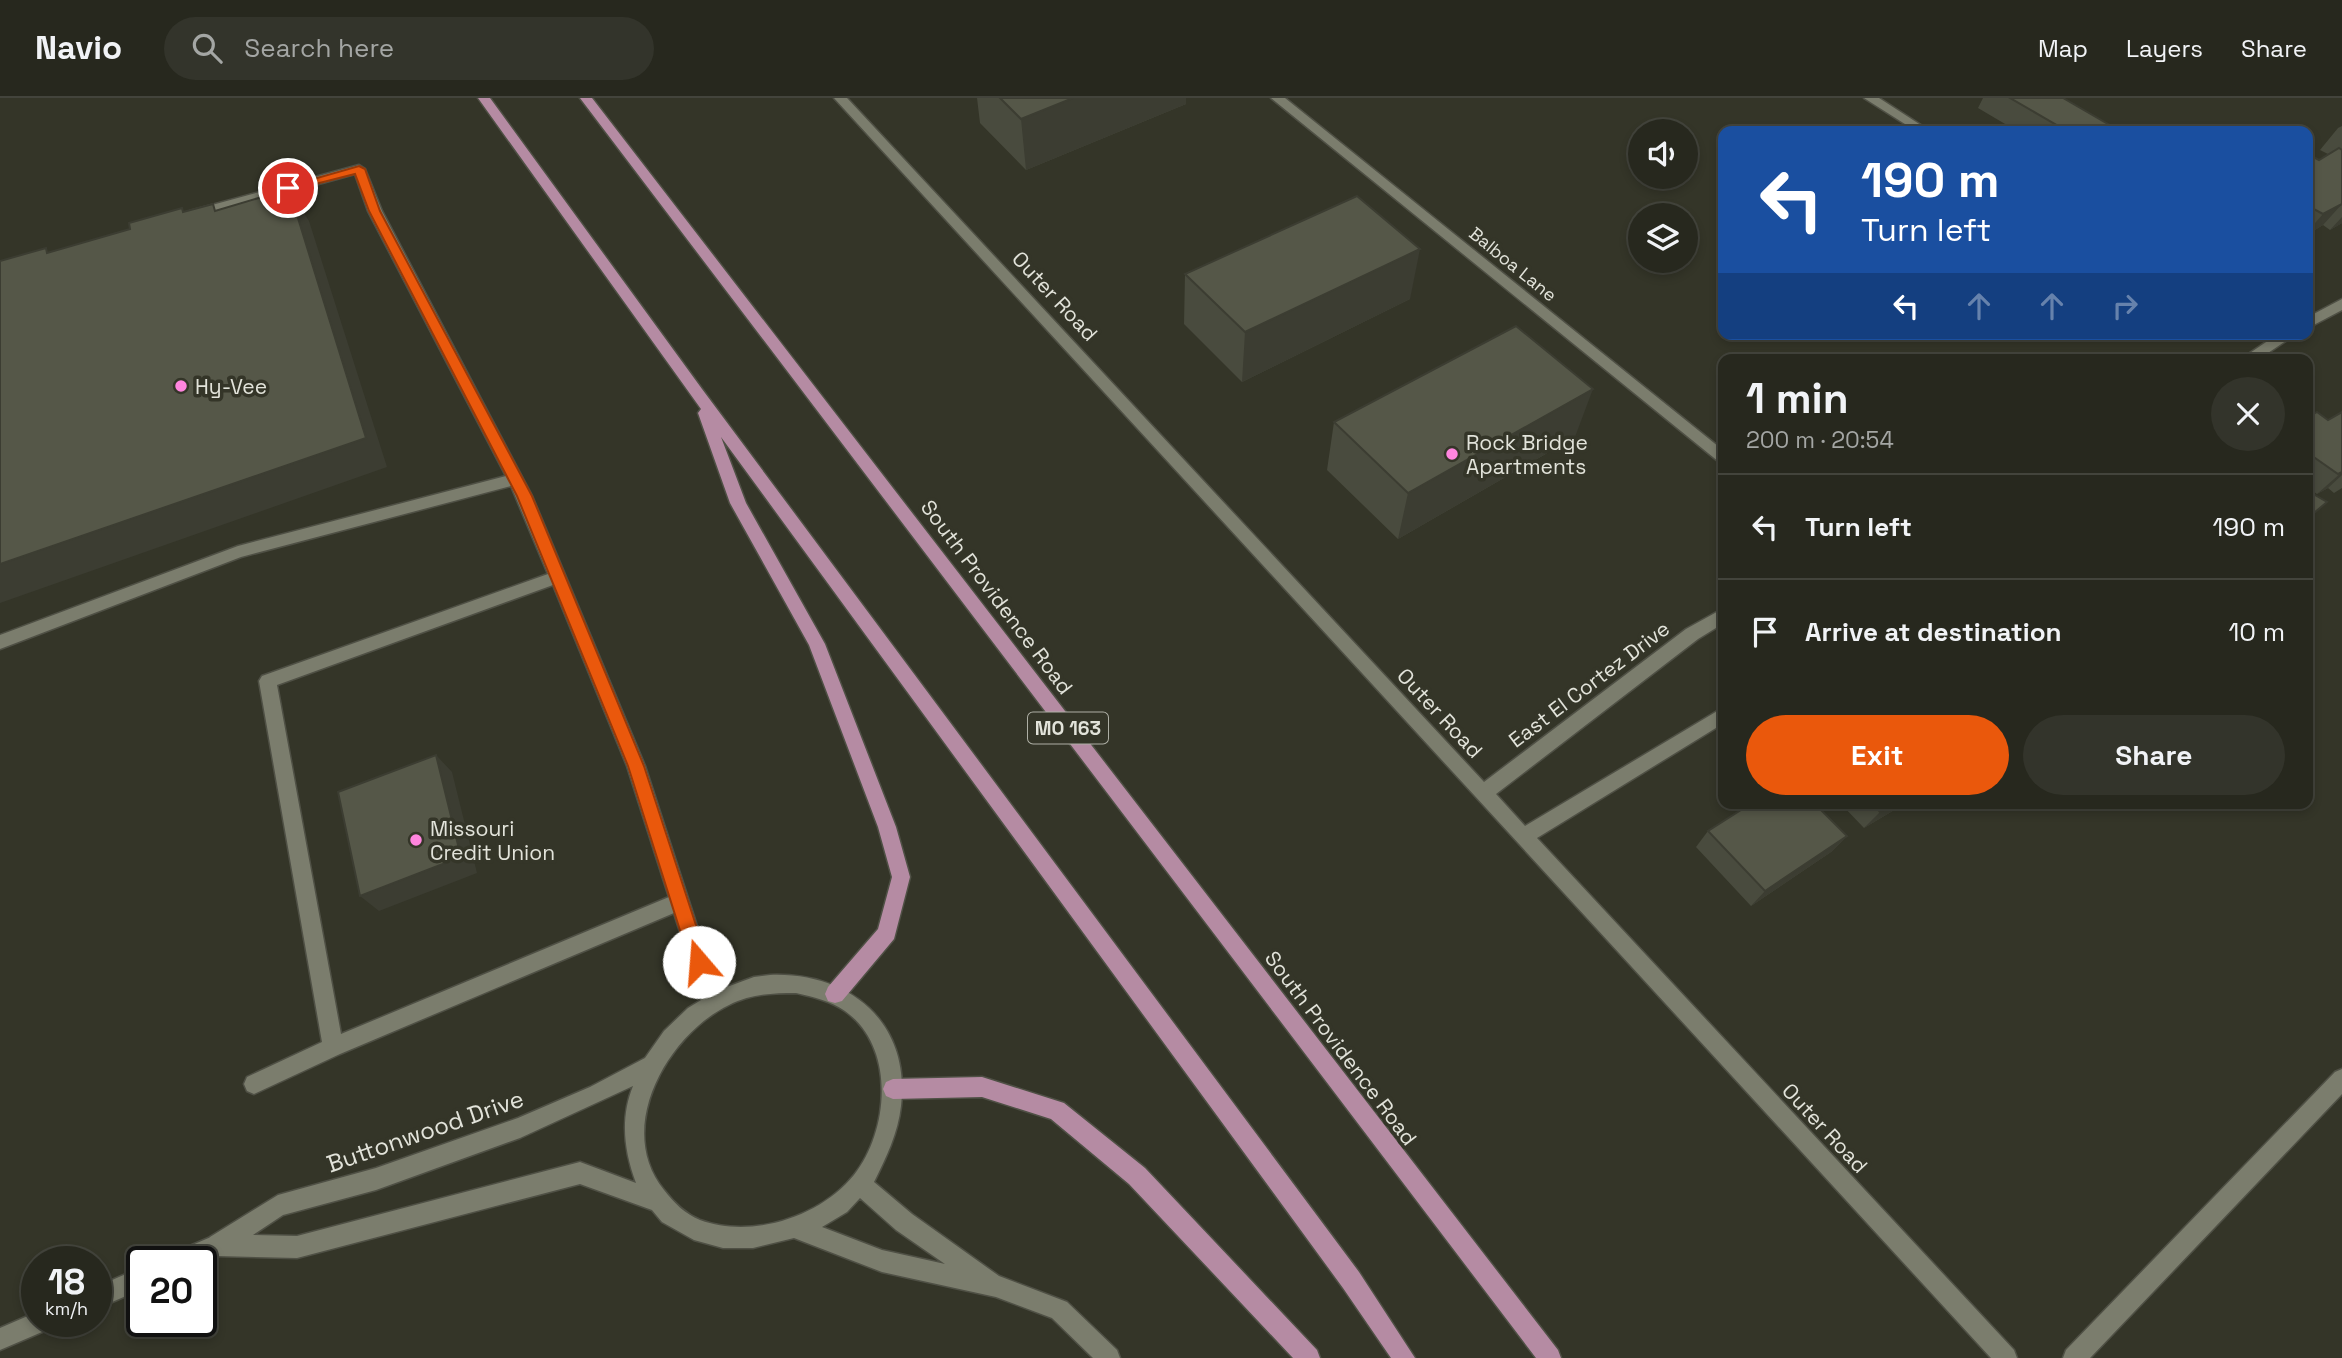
<!DOCTYPE html>
<html lang="en">
<head>
<meta charset="utf-8">
<style>
  body { margin:0; font-family:"Space Grotesk",sans-serif; background:#33342b; color:#f1f3f6; height:100vh; display:flex; flex-direction:column; font-size:26px; white-space:nowrap }
  * { box-sizing:border-box; margin:0 }
  p { font-size:23px; color:#a4a6a4 }
  .icon { flex:none; width:38px; height:38px; fill:none; stroke:currentColor; stroke-width:2; stroke-linecap:round; stroke-linejoin:round }
  .map { position:relative; flex:1; overflow:hidden }
  .panel { position:absolute; left:1718px; top:256px; width:595px; height:455px; display:flex; flex-direction:column; background:#27281e; border-radius:14px; box-shadow:0 4px 10px #0003,0 0 0 2px #43443c }
  .panel>* { flex:none }
  .top-card { position:absolute; left:1718px; top:28px; width:595px; height:214px; border-radius:14px; box-shadow:0 4px 10px #0003,0 0 0 2px #43443c; background:#1a4fa0; color:#fff; overflow:hidden }
  .buttons { position:absolute; left:1628px; top:21px; display:grid; gap:14px }
  .buttons a { display:grid; place-items:center; width:70px; height:70px; border-radius:50%; background:#27281e; box-shadow:0 4px 10px #0003,0 0 0 2px #43443c; font-size:35px }
  .speed { position:absolute; left:21px; top:1148px; display:flex; gap:14px; font-size:35px; font-weight:700; text-align:center }
  .speed>* { display:grid; place-content:center; width:91px; height:91px; border-radius:50%; background:#27281e; box-shadow:0 4px 10px #0003,0 0 0 2px #43443c; line-height:1 }
  .speed small { font-size:18px; font-weight:400 }
  .speed .limit { border:4px solid #111; border-radius:10px; background:#fff; color:#111 }
  .pin { position:absolute; display:grid; place-items:center; width:60px; height:60px; color:#fff; margin:-30px; border:4px solid #fff; border-radius:50%; box-shadow:0 2px 7px #0007 }
  .me { position:absolute; width:77px; margin:-38px; rotate:342deg; stroke-linejoin:round; filter:drop-shadow(0 0 5px #0008) }
  .turn { display:flex; align-items:center; gap:24px; height:147px; padding:0 28px; font-size:32px }
  .turn .icon { width:91px; height:91px; stroke-width:2.5 }
  .turn b { display:block; font-size:49px; line-height:60px }
  .lanes { display:flex; align-items:center; height:66px; padding:0 28px; background:#0003; justify-content:center; gap:35px; direction:ltr }
  .lanes .off { opacity:.35 }
  .round { display:grid; place-items:center; flex:none; width:74px; height:74px; border-radius:37px; background:#33342b }
  .headline { display:flex; align-items:center; justify-content:space-between; height:119px; padding:0 28px }
  h1 { font-size:42px; font-weight:600; line-height:52px }
  .primary-button { display:flex; gap:14px; margin-top:auto; padding:14px 28px }
  .primary-button a { flex:1; height:80px; border-radius:42px; background:#ea580c; color:#fff; font-size:28px; font-weight:600; line-height:80px; text-align:center }
  .primary-button a+a { background:#33342b; color:#f1f3f6 }
  ul { padding:0; list-style:none }
  li { display:flex; align-items:center; gap:21px; height:105px; padding:0 28px; border-top:2px solid #43443c }
  li div { flex:1 }
  li b { display:block; font-size:26px }
  li em { font-style:normal }
  header { display:flex; align-items:center; gap:42px; box-sizing:border-box; height:98px; padding:0 35px; background:#27281e; border-bottom:2px solid #43443c }
  header strong { font-size:33px }
  nav { display:flex; gap:38px; margin-inline-start:auto; font-size:24px }
  .search { width:490px; height:63px; background:#33342b; display:flex; align-items:center; gap:18px; box-sizing:border-box; padding:0 24px; border-radius:38px; color:#a4a6a4; font-size:26px }
  .map>svg:first-child { display:block }
  .lines { fill:none; stroke-linecap:round; stroke-linejoin:round }
  .service-casing { stroke:#4f5045; stroke-width:3 }
  .minor-casing { stroke:#4f5045; stroke-width:3 }
  .primary-casing { stroke:#4f5045; stroke-width:3 }
  .service { fill:#7b7d6d; fill-rule:evenodd }
  .minor { fill:#7b7d6d; fill-rule:evenodd }
  .primary { fill:#b58ba3; fill-rule:evenodd }
  .wall { fill:#494b3e }
  .shaded-wall { fill:#3c3d32 }
  .building { fill:#555748; stroke:#3c3d32; stroke-width:2 }
  .route { fill:#ea580c; stroke:#983908; stroke-width:2 }
  .poi-dot { fill:#ff85de; stroke:#343528; stroke-width:2.5 }
  .labels { text-anchor:middle; dominant-baseline:central; stroke-width:7; stroke-linejoin:round; paint-order:stroke }
  .far-street-label { font-size:18px; fill:#e2e3da; stroke:#343528 }
  .shield { fill:#343528; stroke:#aeafa5; stroke-width:2 }
  .shield-label { font-size:19px; font-weight:bold; fill:#e2e3da }
  .street-label { font-size:21px; fill:#e2e3da; stroke:#343528 }
  .poi-label { font-size:21px; fill:#e2e3da; stroke:#343528; text-anchor:start }
  .near-street-label { font-size:24px; fill:#e2e3da; stroke:#343528 }
</style>
</head>
<body>
<header>
<strong>Navio</strong>
<div class="search"><svg class="icon" aria-label="search" viewBox="0 0 24 24"><circle cx="10" cy="10" r="6"/><path d="M15 15l6 6"/></svg>Search here</div>
<nav><a>Map</a><a>Layers</a><a>Share</a></nav>
</header>
<div class="map">
<svg width="2342" height="1260" viewBox="0 0 2342 1260">
  <rect width="100%" height="100%" fill="#343528"/>
  <g class="lines">
    <defs>
      <path id="service" d="M 359,67 L 365,71 L 382,113 L 532,398 L 645,668 L 722,905 L 719,912 L 712,914 L 705,912 L 674,815 L 340,956 L 254,996 L 247,993 L 244,986 L 247,979 L 322,944 L 259,583 L 262,578 L 548,476 L 511,388 L 241,459 L 0,551 L 0,537 L 238,448 L 506,378 L 368,113 L 355,76 L 195,120 L 188,116 L 190,113 ZM 553,487 L 627,668 L 669,799 L 341,936 L 277,587 Z
        M 2342,971 L 2342,996 L 2090,1260 L 2063,1260 L 2066,1252 L 2335,974 Z
        M 218,1136 L 226,1139 L 229,1147 L 226,1155 L 201,1165 L 168,1164 L 171,1156 Z
        M 142,1169 L 142,1191 L 96,1211 L 96,1189 Z
        M 37,1214 L 37,1223 L 52,1223 L 49,1231 L 0,1252 L 0,1230 Z"/>
      <path id="minor" d="M 834,0 L 847,0 L 1484,684 L 1686,531 L 1724,510 L 1724,525 L 1698,541 L 1496,696 L 1525,728 L 1724,609 L 1724,625 L 1537,740 L 2014,1252 L 2017,1260 L 1991,1260 Z
        M 1271,0 L 1285,0 L 1724,353 L 1724,368 Z
        M 1864,0 L 1879,0 L 1930,33 L 1916,33 Z
        M 2342,201 L 2342,212 L 2308,230 L 2308,219 Z
        M 2278,236 L 2296,236 L 2259,261 L 2241,261 Z
        M 770,877 C 849,874 911,924 901,1008 C 898,1035 886,1060 874,1084 L 912,1116 L 999,1178 L 1067,1204 L 1117,1252 L 1120,1260 L 1093,1260 L 1052,1220 L 996,1199 L 882,1174 L 794,1140 L 753,1150 L 723,1150 L 694,1142 L 662,1124 L 652,1112 L 580,1086 L 297,1160 L 218,1158 L 210,1155 L 207,1147 L 210,1139 L 278,1097 L 376,1070 L 518,1020 L 590,989 L 645,960 L 664,933 L 688,910 L 716,893 L 754,879 ZM 796,895 C 813,899 831,903 845,913 C 896,949 889,1033 854,1077 C 820,1119 752,1141 700,1122 C 685,1116 674,1105 664,1092 C 614,1031 667,937 729,907 C 751,896 772,895 796,895 ZM 633,988 C 620,1020 624,1053 636,1085 L 580,1064 L 297,1138 L 253,1137 L 283,1117 L 376,1092 L 520,1040 ZM 860,1100 L 896,1132 L 945,1166 L 882,1152 L 822,1129 L 847,1114 Z"/>
      <path id="primary" d="M 478,0 L 490,0 L 702,291 L 1359,1174 L 1415,1260 L 1391,1260 L 1343,1190 L 721,339 L 746,405 L 825,546 L 896,729 L 910,779 L 894,841 L 842,903 L 835,905 L 828,903 L 825,896 L 828,889 L 878,831 L 892,779 L 878,729 L 809,547 L 730,405 L 698,315 L 701,311 Z
        M 580,0 L 592,0 L 1558,1252 L 1561,1260 L 1536,1260 Z
        M 982,979 L 1064,1005 L 1145,1070 L 1317,1252 L 1320,1260 L 1293,1260 L 1129,1086 L 1051,1021 L 982,999 L 893,1001 L 886,998 L 883,991 L 886,984 L 893,981 Z"/>
    </defs>
    <use href="#service" class="service-casing"/>
    <use href="#minor" class="minor-casing"/>
    <use href="#primary" class="primary-casing"/>
    <use href="#service" class="service"/>
    <use href="#minor" class="minor"/>
    <use href="#primary" class="primary"/>
  </g>
  <path class="wall" d="M 977,0 L 1186,0 L 1186,6 L 1026,72 L 980,25 Z
    M 1983,0 L 2063,0 L 2110,33 L 2017,33 L 1978,10 Z
    M 2342,28 L 2342,125 L 2330,132 L 2323,127 L 2308,136 L 2308,56 L 2319,62 L 2328,56 L 2320,52 L 2338,30 Z
    M 1185,176 L 1410,201 L 1242,284 L 1184,226 Z
    M 2342,314 L 2342,390 L 2334,395 L 2328,390 L 2317,396 L 2308,390 L 2308,319 L 2328,322 Z
    M 1334,324 L 1575,339 L 1398,441 L 1327,372 Z
    M 1840,705 L 1906,705 L 1864,730 Z
    M 1708,733 L 1847,738 L 1831,754 L 1751,808 L 1696,749 Z"/>
  <path class="shaded-wall" d="M 1073,0 L 1186,0 L 1186,6 L 1026,72 L 1021,21 Z
    M 289,91 L 309,123 L 387,369 L 0,505 L 0,466 Z
    M 2342,106 L 2323,127 L 2308,136 L 2308,133 L 2323,116 Z
    M 2342,119 L 2342,125 L 2330,132 Z
    M 1420,151 L 1410,201 L 1242,284 L 1245,234 Z
    M 1593,291 L 1575,339 L 1398,441 L 1408,395 Z
    M 2342,374 L 2342,377 L 2328,390 L 2317,396 Z
    M 436,657 L 452,674 L 477,775 L 379,813 L 360,798 Z
    M 1895,705 L 1906,705 L 1864,730 L 1880,714 Z
    M 1847,738 L 1831,754 L 1751,808 L 1765,793 Z"/>
  <path class="building" d="M 1000,0 L 1073,0 L 1021,21 Z
    M 2010,0 L 2063,0 L 2113,29 L 2105,33 L 2067,33 Z
    M 2339,50 L 2342,52 L 2342,106 L 2323,116 L 2308,108 L 2308,56 L 2319,62 Z
    M 289,91 L 366,340 L 0,466 L 0,163 L 46,150 L 47,155 L 130,131 L 129,125 L 182,110 L 183,114 L 213,106 L 215,113 Z
    M 1357,98 L 1420,151 L 1245,234 L 1185,176 Z
    M 1516,228 L 1593,291 L 1408,395 L 1334,324 Z
    M 2317,314 L 2328,322 L 2342,314 L 2342,374 L 2338,376 L 2308,355 L 2308,319 Z
    M 2308,393 L 2327,404 L 2308,420 Z
    M 436,657 L 461,759 L 360,798 L 338,694 Z
    M 1752,705 L 1814,705 L 1847,738 L 1765,793 L 1708,733 Z
    M 1872,705 L 1895,705 L 1880,714 Z"/>
  <path class="route" d="M 359,68 L 365,71 L 380,113 L 532,398 L 644,668 L 708,864 L 705,870 L 699,872 L 693,870 L 690,864 L 628,668 L 517,398 L 369,113 L 355,76 L 288,93 L 282,90 Z"/>
  <g class="poi-dot">
    <circle cx="181" cy="288" r="7"/>
    <circle cx="1452" cy="356" r="7"/>
    <circle cx="416" cy="742" r="7"/>
  </g>
  <g class="labels">
    <g class="far-street-label">
      <text transform="translate(1513 166) rotate(39)">Balboa Lane</text>
    </g>
    <rect class="shield" x="1028" y="614.5" width="80" height="31" rx="5"/>
    <g class="shield-label">
      <text x="1068" y="630">MO 163</text>
    </g>
    <g class="street-label">
      <text transform="translate(1055 198) rotate(47)">Outer Road</text>
      <text transform="translate(997 499) rotate(53)">South Providence Road</text>
      <text transform="translate(1589 586) rotate(-37)">East El Cortez Drive</text>
      <text transform="translate(1440 615) rotate(47)">Outer Road</text>
      <text transform="translate(1341 950) rotate(53)">South Providence Road</text>
      <text transform="translate(1825 1030) rotate(47)">Outer Road</text>
    </g>
    <g class="poi-label">
      <text x="195" y="288">Hy-Vee</text>
      <text x="1466" y="344">Rock Bridge<tspan x="1466" dy="24">Apartments</tspan></text>
      <text x="430" y="730">Missouri<tspan x="430" dy="24">Credit Union</tspan></text>
    </g>
    <g class="near-street-label">
      <text transform="translate(425 1033) rotate(-19)">Buttonwood Drive</text>
    </g>
  </g>
</svg>
<div class="buttons">
<a><svg class="icon" aria-label="sound" viewBox="0 0 24 24"><path d="M4 9h4l5-4v14l-5-4H4zM17 9q2 3 0 6"/></svg></a>
<a><svg class="icon" aria-label="layers" viewBox="0 0 24 24"><path d="M12 4l9 5-9 5-9-5zM3 14l9 5 9-5"/></svg></a>
</div>
<div class="speed"><div>18<small>km/h</small></div><div class="limit">20</div></div>
<div class="pin" style="left:288px;top:90px;background:#d93025"><svg class="icon" aria-label="arrive" viewBox="0 0 24 24"><path d="M6 21V4h12l-3 4 3 4H6"/></svg></div>
<svg class="me" style="left:699px;top:864px" viewBox="-20 -20 40 40"><circle r="19" fill="#fff"/><path d="M0-13L10 11 0 6-10 11z" fill="#ea580c"/></svg>
<div class="top-card">
<div class="turn"><svg class="icon" aria-label="left" viewBox="0 0 24 24"><path d="M17 20v-9H6M10 6l-5 5 5 5"/></svg><div><b>190 m</b>Turn left</div></div>
<div class="lanes"><svg class="icon" aria-label="left" viewBox="0 0 24 24"><path d="M17 20v-9H6M10 6l-5 5 5 5"/></svg><svg class="icon off" aria-label="ahead" viewBox="0 0 24 24"><path d="M12 20V5M6 11l6-6 6 6"/></svg><svg class="icon off" aria-label="ahead" viewBox="0 0 24 24"><path d="M12 20V5M6 11l6-6 6 6"/></svg><svg class="icon off" aria-label="right" viewBox="0 0 24 24"><path d="M7 20v-9h11M14 6l5 5-5 5"/></svg></div>
</div>
<section class="panel">
<div class="headline"><div><h1>1 min</h1><p>200 m · 20:54</p></div><a class="round"><svg class="icon" aria-label="close" viewBox="0 0 24 24"><path d="M6 6l12 12M18 6L6 18"/></svg></a></div>
<ul>
<li><svg class="icon" aria-label="left" viewBox="0 0 24 24"><path d="M17 20v-9H6M10 6l-5 5 5 5"/></svg><div><b>Turn left</b></div><em>190 m</em></li>
<li><svg class="icon" aria-label="arrive" viewBox="0 0 24 24"><path d="M6 21V4h12l-3 4 3 4H6"/></svg><div><b>Arrive at destination</b></div><em>10 m</em></li>
</ul>
<div class="primary-button"><a>Exit</a><a>Share</a></div>
</section>
</div>
</body>
</html>
